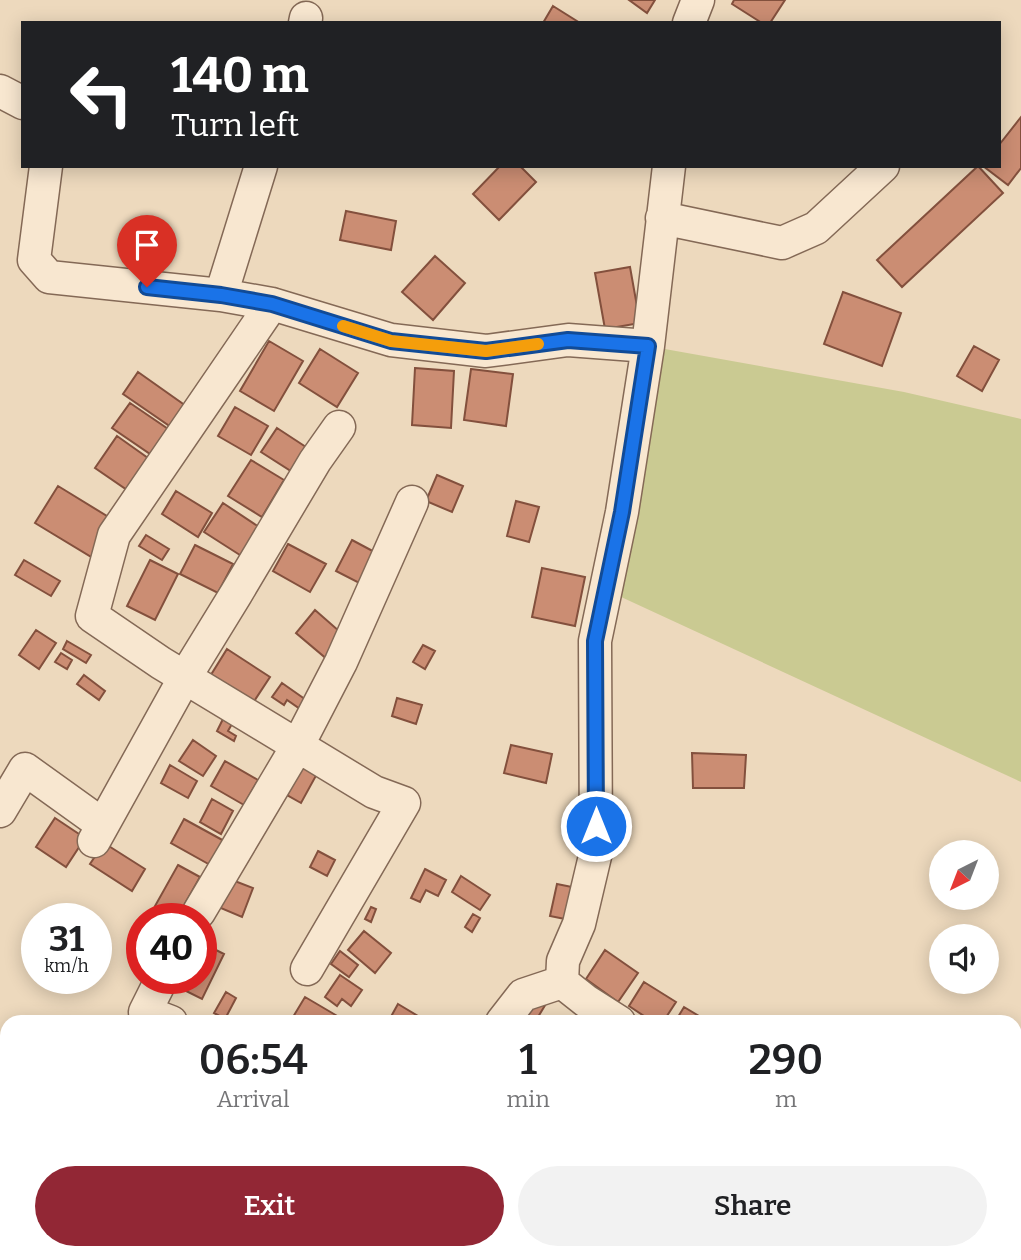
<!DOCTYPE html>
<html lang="en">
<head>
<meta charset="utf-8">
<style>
  body { margin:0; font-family:Bitter,serif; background:#f2f2f2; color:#202124; height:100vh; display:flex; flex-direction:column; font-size:26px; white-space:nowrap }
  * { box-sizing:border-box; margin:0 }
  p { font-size:23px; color:#757577 }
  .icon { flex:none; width:38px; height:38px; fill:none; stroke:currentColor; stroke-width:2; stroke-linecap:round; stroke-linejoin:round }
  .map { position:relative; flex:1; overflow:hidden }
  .side { position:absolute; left:0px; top:1015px; width:1022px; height:245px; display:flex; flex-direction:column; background:#fff; border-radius:21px 21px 0 0; box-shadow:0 4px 18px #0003 }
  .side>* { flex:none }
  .banner { position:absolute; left:21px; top:21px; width:980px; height:147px; border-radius:0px; box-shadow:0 4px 18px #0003; background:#202124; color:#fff; overflow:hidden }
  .needle { width:46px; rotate:222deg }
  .buttons { position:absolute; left:929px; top:840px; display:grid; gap:14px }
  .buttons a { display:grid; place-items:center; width:70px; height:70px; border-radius:50%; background:#fff; box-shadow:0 4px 18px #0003; font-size:35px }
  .speed { position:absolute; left:21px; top:903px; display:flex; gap:14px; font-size:35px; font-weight:700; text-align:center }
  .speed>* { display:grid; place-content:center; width:91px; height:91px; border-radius:50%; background:#fff; box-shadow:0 4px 18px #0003; line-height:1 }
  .speed small { font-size:18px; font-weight:400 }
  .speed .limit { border:10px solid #d22; background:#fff; color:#111 }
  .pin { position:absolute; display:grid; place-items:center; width:60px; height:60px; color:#fff; margin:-72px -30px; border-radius:50% 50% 50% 0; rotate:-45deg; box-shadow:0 0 7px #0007 }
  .pin .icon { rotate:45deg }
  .me { position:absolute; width:77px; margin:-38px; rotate:0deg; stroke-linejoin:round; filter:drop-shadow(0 0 5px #0008) }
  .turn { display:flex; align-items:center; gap:24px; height:147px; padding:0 35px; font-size:32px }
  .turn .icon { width:91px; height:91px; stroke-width:2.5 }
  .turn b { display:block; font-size:49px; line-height:60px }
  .eta { display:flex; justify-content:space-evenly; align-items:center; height:119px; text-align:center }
  .eta b { font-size:42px; font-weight:600; line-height:49px }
  .button { display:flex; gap:14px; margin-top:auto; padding:14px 35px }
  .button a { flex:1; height:80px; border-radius:42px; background:#922735; color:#fff; font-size:28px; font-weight:600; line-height:80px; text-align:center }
  .button a+a { background:#f2f2f2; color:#202124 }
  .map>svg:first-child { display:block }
  .green { fill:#caca92 }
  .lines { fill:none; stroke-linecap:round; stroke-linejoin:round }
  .canal { stroke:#a1beb2; stroke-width:24 }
  .building { fill:#cb8d73; stroke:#83503d; stroke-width:2 }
  .minor-casing { stroke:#846956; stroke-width:35 }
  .minor { stroke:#f8e7d0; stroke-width:32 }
  .route-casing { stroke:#114b97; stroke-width:18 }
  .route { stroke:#1a73e8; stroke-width:12 }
  .slow { stroke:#f59e0b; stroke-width:12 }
</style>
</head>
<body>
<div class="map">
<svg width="1021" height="1260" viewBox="0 0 1021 1260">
  <rect width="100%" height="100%" fill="#edd9bd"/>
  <path class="green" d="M 648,346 L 904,392 L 1021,419 L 1021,782 L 606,590 Z
    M 0,1154 L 7,1163 L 7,1253 L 187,1253 L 202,1260 L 0,1260 Z"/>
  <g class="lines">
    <path class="canal" d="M 0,1191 L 7,1196
      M 123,1253 L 139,1260"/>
  </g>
  <path class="building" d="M 629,0 L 655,0 L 647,13 Z
    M 734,0 L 785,0 L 770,23 L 762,23 L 732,4 Z
    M 553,6 L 580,23 L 543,23 Z
    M 1021,117 L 1021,168 L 1008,185 L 983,166 L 999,166 L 999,145 Z
    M 500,166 L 520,166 L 536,182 L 499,220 L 473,194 Z
    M 978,166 L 1003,193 L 902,287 L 877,260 Z
    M 346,211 L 396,221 L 391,250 L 340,240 Z
    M 435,256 L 465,283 L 433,320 L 402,292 Z
    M 630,267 L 640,323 L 605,329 L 595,273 Z
    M 843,292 L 901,313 L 882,366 L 824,344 Z
    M 269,341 L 303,361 L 274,411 L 240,391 Z
    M 974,346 L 999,360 L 982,391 L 957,376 Z
    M 320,349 L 358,373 L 337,407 L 299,383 Z
    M 415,368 L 454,371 L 451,428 L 412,425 Z
    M 471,369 L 513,374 L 506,426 L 464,420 Z
    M 138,372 L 186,406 L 171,427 L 123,394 Z
    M 130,403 L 174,433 L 156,458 L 112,428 Z
    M 235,407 L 268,426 L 251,455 L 218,436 Z
    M 277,428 L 309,449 L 294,473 L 261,452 Z
    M 117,436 L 155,463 L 133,494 L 95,468 Z
    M 251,460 L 284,480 L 262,517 L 228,496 Z
    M 437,475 L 463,486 L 452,512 L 426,501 Z
    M 58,486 L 120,524 L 98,561 L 35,523 Z
    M 176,491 L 212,513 L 198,537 L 162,514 Z
    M 516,501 L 539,507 L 529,542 L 507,536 Z
    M 223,503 L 262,529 L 243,557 L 204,532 Z
    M 146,535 L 169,549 L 162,560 L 139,546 Z
    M 352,540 L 382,556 L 367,587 L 336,571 Z
    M 288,544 L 326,564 L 310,592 L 273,571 Z
    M 195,545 L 233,564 L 218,593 L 180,574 Z
    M 24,560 L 60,581 L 51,596 L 15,575 Z
    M 150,560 L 178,574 L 155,620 L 127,606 Z
    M 542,568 L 585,577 L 575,626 L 532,617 Z
    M 315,610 L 347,638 L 328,660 L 296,633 Z
    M 36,630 L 56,643 L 39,669 L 19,655 Z
    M 67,641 L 91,655 L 86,663 L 63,649 Z
    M 423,645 L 435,651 L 425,669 L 413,662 Z
    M 227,649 L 270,677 L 251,706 L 209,678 Z
    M 61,653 L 72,660 L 67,669 L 55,662 Z
    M 84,675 L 105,691 L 99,700 L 77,684 Z
    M 282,683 L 309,702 L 303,711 L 287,700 L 284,705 L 272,697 Z
    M 397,698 L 422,705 L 416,724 L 392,716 Z
    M 223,719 L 232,724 L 228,731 L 236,736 L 234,741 L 217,731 Z
    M 193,740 L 216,756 L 203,776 L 179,761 Z
    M 511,745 L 552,754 L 546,783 L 504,773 Z
    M 692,753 L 746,755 L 744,788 L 693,788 Z
    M 225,761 L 258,780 L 244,805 L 211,786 Z
    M 303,764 L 318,772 L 301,803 L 287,795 Z
    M 170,765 L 197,781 L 188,798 L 161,783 Z
    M 212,799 L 233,811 L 221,834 L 200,822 Z
    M 55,818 L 85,838 L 66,867 L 36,847 Z
    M 184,819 L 226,842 L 212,866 L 171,843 Z
    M 104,843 L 145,869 L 132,891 L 90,864 Z
    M 318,851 L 335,860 L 327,876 L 310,867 Z
    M 178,865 L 200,877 L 177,918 L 155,906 Z
    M 425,869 L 446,880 L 438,896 L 426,890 L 420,902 L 411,898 Z
    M 461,876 L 490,895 L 480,910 L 452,892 Z
    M 227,878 L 253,888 L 242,917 L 216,906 Z
    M 557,884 L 577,888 L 570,920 L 550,916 Z
    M 371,907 L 376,909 L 371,922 L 365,919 Z
    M 473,914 L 480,918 L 472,932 L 465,927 Z
    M 364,931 L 391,953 L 375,973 L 348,950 Z
    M 202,943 L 224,954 L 202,999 L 180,988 L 185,978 L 201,978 Z
    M 605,950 L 638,973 L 618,1002 L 586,979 Z
    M 340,951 L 358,965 L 349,977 L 331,964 Z
    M 340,975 L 362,990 L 351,1006 L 342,999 L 337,1006 L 325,997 Z
    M 644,982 L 676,1002 L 663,1022 L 653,1022 L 629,1006 Z
    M 226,992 L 236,998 L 225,1019 L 214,1013 Z
    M 305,997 L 339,1017 L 336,1022 L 290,1022 Z
    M 539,997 L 547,1002 L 535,1022 L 527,1017 Z
    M 398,1004 L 428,1022 L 388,1022 Z
    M 684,1007 L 709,1022 L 675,1022 Z
    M 524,1253 L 559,1253 L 557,1260 L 522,1260 Z"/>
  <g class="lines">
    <defs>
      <path id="minor" d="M 305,23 L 306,18
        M 689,23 L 698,0
        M 0,91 L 23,103
        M 46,166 L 34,260 L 49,277 L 221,295 L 272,304 L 391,340 L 486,351 L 568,340 L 648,346
        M 662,218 L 782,243 L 816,228 L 883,166
        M 221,295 L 261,166
        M 272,304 L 114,535 L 92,616 L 161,663 L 374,792 L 404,803 L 307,969
        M 0,811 L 25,769 L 103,825
        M 94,841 L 185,677 L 236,594 L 315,461 L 339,427
        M 199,912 L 298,745 L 341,662 L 412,502
        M 162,978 L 145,1012 L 171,1022
        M 502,1022 L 523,995 L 562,982
        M 619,1022 L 586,1001 L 562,982 L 563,961 L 579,924 L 596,852 L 595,641 L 622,512 L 648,346 L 669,166
        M 1002,1253 L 1003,1260
        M 761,1260 L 763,1253"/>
    </defs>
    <use href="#minor" class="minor-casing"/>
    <use href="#minor" class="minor"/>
  </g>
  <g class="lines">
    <defs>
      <path id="route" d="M 147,287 L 221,295 L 272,304 L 391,341 L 486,351 L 568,340 L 648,346 L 622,512 L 595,641 L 596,826"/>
    </defs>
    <use href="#route" class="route-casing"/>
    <use href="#route" class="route"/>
    <path class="slow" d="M 343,326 L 391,341 L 486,351 L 538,344"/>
  </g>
</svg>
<div class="buttons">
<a><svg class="needle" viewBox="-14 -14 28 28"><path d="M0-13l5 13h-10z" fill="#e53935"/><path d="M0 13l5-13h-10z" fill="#757577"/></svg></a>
<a><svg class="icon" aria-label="sound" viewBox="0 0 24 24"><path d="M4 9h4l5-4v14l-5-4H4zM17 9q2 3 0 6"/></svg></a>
</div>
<div class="speed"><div>31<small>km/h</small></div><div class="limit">40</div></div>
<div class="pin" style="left:147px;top:287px;background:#d93025"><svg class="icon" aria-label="arrive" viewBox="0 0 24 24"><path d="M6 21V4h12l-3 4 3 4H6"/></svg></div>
<svg class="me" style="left:596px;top:826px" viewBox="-20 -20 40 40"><circle r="17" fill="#1a73e8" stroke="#fff" stroke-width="3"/><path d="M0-11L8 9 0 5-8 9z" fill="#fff"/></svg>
<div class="banner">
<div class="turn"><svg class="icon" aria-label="left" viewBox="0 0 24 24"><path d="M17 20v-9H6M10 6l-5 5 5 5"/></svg><div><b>140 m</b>Turn left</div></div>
</div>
<section class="side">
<div class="eta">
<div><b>06:54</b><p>Arrival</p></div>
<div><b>1</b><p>min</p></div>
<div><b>290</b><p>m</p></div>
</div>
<div class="button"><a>Exit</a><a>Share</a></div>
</section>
</div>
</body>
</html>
